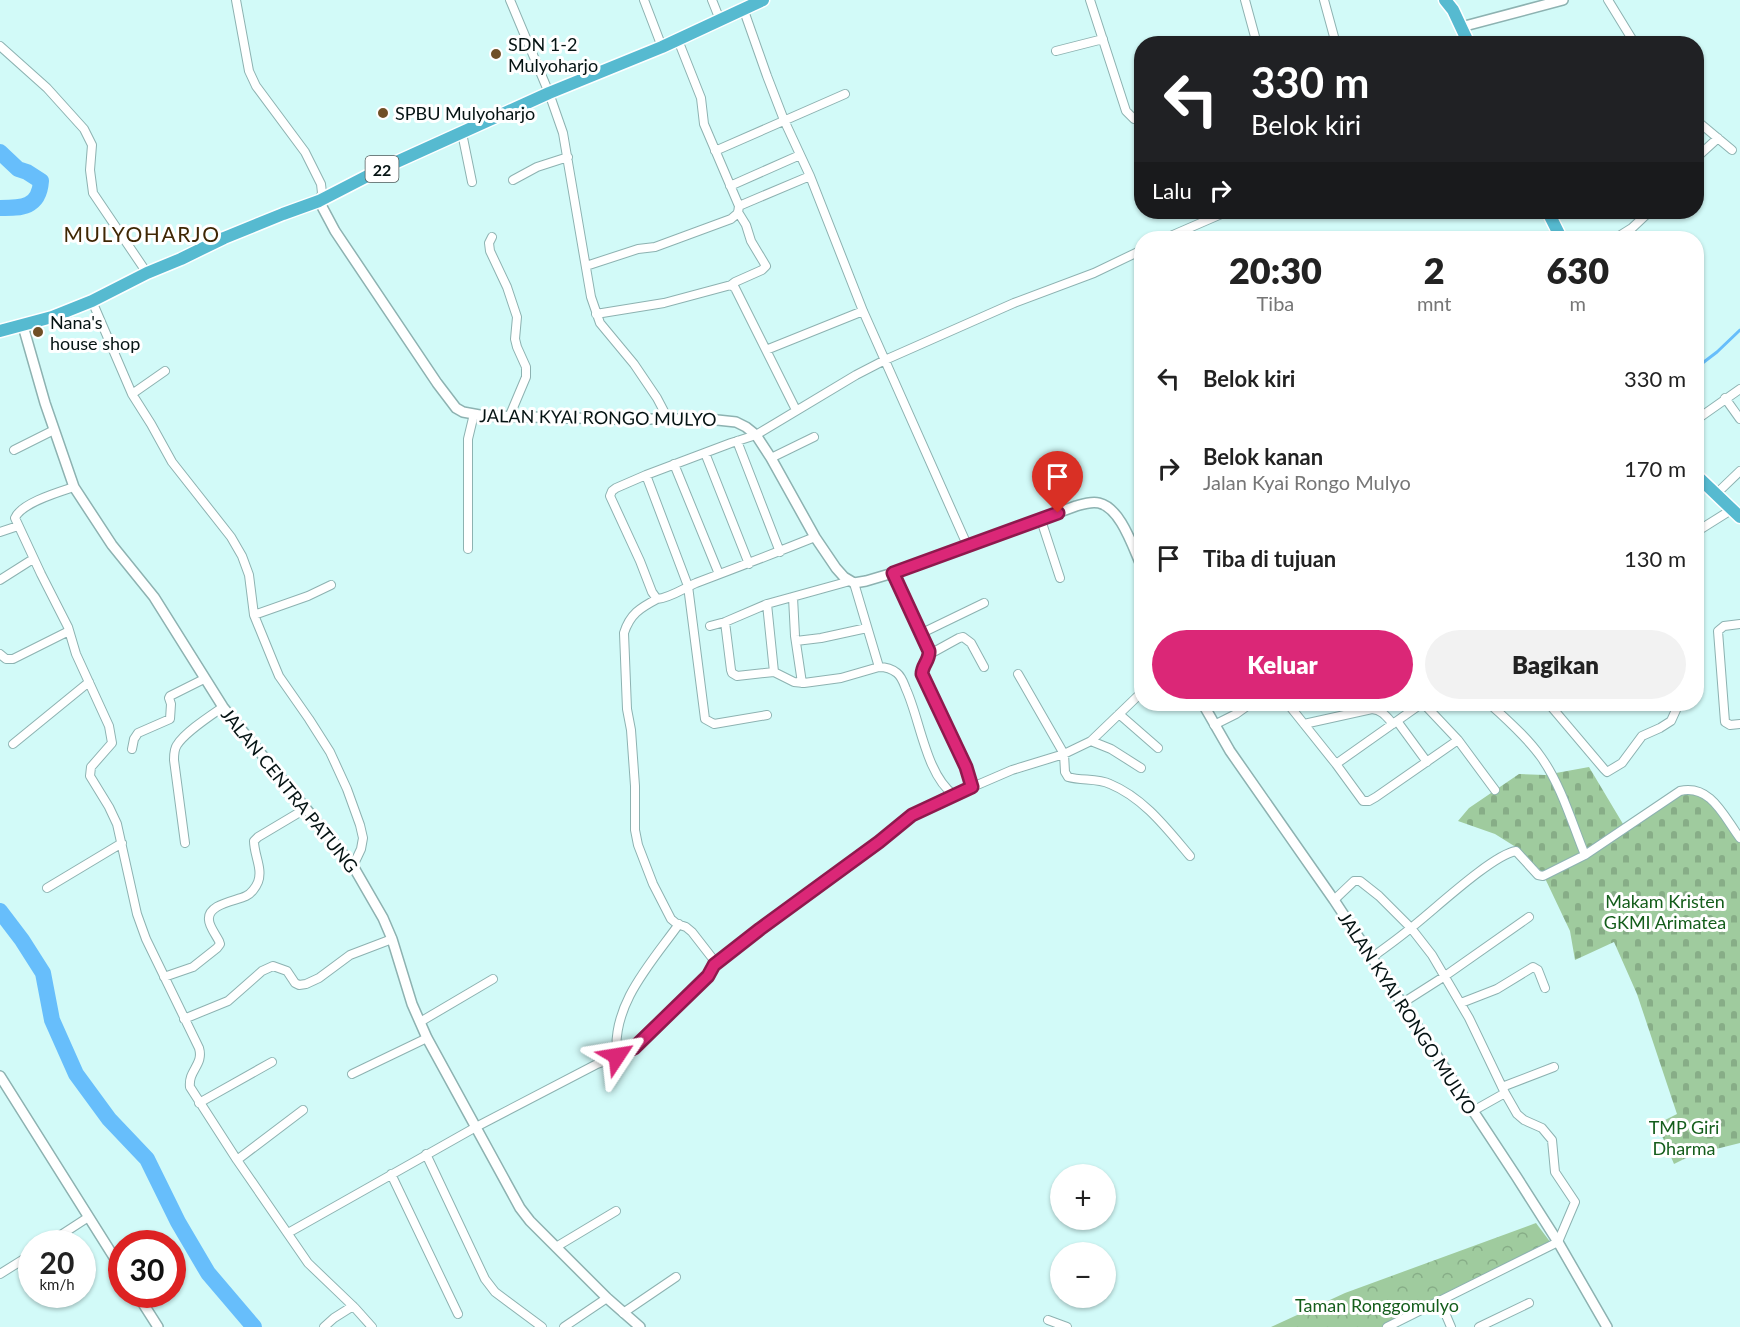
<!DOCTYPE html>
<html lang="id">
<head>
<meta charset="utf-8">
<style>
  body { margin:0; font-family:Lato,sans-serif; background:#f2f2f2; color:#222; height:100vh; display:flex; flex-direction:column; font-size:22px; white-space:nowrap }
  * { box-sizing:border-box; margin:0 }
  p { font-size:20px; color:#767676 }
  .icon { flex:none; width:33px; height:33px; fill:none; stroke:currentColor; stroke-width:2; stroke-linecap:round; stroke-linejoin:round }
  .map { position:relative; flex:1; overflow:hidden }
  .details { position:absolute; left:1134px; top:231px; width:570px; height:480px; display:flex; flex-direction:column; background:#fff; border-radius:24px; box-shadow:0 2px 4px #0004 }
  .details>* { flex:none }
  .guide { position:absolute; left:1134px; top:36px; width:570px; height:183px; border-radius:24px; box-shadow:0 2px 4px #0004; background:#202124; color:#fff; overflow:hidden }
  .buttons { position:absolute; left:1050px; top:1164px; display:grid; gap:12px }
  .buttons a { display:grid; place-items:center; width:66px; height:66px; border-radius:50%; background:#fff; box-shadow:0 2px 4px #0004; font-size:30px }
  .speed { position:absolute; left:18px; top:1230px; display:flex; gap:12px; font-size:30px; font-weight:700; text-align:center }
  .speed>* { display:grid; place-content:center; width:78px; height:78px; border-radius:50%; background:#fff; box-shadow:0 2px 4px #0004; line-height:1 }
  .speed small { font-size:15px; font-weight:400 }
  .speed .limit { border:9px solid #d22; background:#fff; color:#111 }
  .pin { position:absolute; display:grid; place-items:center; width:51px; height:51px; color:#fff; margin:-62px -26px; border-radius:50% 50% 50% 0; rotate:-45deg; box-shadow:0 0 6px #0007 }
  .pin .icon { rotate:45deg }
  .me { position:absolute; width:66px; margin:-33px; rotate:57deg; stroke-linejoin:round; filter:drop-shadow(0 0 4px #0008) }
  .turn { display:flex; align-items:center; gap:21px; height:126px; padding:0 18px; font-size:27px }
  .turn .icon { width:78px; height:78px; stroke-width:2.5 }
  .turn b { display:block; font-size:42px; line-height:51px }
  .then { display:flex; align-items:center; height:57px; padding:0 18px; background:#0003; gap:12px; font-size:22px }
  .eta { display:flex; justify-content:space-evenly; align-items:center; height:102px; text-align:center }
  .eta b { font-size:36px; font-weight:800; line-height:42px }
  .action { display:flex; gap:12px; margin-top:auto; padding:12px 18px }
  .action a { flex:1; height:69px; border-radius:36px; background:#db2777; color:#fff; font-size:24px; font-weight:800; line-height:69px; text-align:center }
  .action a+a { background:#f2f2f2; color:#222 }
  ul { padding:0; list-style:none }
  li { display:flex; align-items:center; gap:18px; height:90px; padding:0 18px }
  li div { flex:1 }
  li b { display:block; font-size:22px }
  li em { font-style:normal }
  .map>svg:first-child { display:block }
  .cemetery { fill:url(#cemetery-stones) }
  .park { fill:url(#park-crowns) }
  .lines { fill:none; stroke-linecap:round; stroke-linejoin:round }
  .stream { stroke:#67befb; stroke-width:3 }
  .river { stroke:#67befb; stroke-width:16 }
  .minor-casing { stroke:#8db2b1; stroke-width:10 }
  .tertiary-casing { stroke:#8db2b1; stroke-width:12 }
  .trunk-casing { stroke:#fff; stroke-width:15 }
  .minor { stroke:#fff; stroke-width:8 }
  .tertiary { stroke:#fff; stroke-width:9 }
  .trunk { stroke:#56bad0; stroke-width:12 }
  .route-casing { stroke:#8e194d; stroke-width:15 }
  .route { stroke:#db2777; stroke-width:10 }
  .poi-dot { fill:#704f26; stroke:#fff; stroke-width:2 }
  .labels { text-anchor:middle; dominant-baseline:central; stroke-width:6; stroke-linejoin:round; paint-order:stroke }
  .shield { fill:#fff; stroke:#505a5a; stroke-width:1.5 }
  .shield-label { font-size:16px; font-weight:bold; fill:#051313 }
  .poi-label { font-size:18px; fill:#051313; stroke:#fff; text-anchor:start }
  .street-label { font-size:18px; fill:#051313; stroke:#fff }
  .park-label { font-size:18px; fill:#155e1c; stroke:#fff }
  .quarter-label { font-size:21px; letter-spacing:1.5px; fill:#3f2704; stroke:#fff }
</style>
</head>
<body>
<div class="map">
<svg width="1740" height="1327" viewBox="0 0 1740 1327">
  <defs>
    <pattern id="cemetery-stones" width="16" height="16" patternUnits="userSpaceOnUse" patternTransform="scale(1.5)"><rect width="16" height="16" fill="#9fcb9e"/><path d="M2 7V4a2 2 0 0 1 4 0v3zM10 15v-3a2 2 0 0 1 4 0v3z" fill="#87ad87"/></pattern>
    <pattern id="park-crowns" width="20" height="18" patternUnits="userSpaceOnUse" patternTransform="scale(1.5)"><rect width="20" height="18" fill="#9fcb9e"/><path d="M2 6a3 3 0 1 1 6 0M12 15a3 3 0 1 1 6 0" fill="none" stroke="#87ad87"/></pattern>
  </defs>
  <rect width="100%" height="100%" fill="#d2faf8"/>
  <path class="cemetery" d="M 1589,767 L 1626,829 L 1680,792 L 1704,794 L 1740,841 L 1740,1143 L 1692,1155 L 1674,1164 L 1657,1124 L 1677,1114 L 1637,994 L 1614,942 L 1575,960 L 1570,931 L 1542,872 L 1519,849 L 1495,834 L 1458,821 L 1469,808 L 1519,774 L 1545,775 Z"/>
  <path class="park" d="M 1536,1223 L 1551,1243 L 1384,1327 L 1271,1327 L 1345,1293 Z"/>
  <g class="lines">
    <path class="stream" d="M 1696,368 L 1717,352 L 1740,330"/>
    <path class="river" d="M 0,152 L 18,169 L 27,172 L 41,181 C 39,208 22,208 0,208
      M 0,911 L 22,940 L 43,973 L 52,1020 L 76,1074 L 109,1119 L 147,1159 L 178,1222 L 208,1273 L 254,1327"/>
    <defs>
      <path id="minor" d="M 236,0 L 249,71 L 256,86 L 305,152 L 321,184 L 322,193 L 319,201
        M 510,0 L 549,93 L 563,133 L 591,297 L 600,323 L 634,364 L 657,398 L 668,419
        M 644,0 L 662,47
        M 712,0 L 720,20
        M 1090,0 L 1126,111 L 1134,119 L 1142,120
        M 1245,0 L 1257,44
        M 1324,0 L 1336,44
        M 1608,0 L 1635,44
        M 743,8 L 767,76 L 784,120 L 810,176 L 863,311 L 968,547
        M 0,46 L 47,88 L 84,129 L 92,145 L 90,170 L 93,193 L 147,273
        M 1056,51 L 1103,39
        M 1696,120 L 1732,150
        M 462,133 L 472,182
        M 715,151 L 845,94
        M 1696,158 L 1718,138
        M 513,180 L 537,167 L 568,157
        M 730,186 L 800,155
        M 739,206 L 810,176
        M 492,237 L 489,243 L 490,251 L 507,287 L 517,317 L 515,339 L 517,347 L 526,367 L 526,377 L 510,415
        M 1166,238 L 1226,212
        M 1616,238 L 1632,228 L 1649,212
        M 586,266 L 638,249 L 655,247 L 731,219 L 738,213 L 739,206 L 704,124 L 701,98 L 678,40
        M 731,285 L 735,282 L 762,270 L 766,266 L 751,241 L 746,225 L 738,212
        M 92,301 L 132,394 L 151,424 L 172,462 L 231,537 L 242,556 L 249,575 L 254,615 L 274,664 L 279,676 L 309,719 L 330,752 L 347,789 L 360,825 L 363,838 L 361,849 L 353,866
        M 596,314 L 664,303 L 731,285 L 735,288 L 796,410
        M 766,350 L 863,311
        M 132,394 L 165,371
        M 1725,398 L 1740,419
        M 1696,420 L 1740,389
        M 737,441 L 780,552
        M 14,450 L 54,430
        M 705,453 L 749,564
        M 771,458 L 814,437
        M 674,464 L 719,574
        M 646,475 L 688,586 L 705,719 L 714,724 L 767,715
        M 74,487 C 59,492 21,503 15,518 L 41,574 L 68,627 L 76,654 L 109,726 L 112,743 L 91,767 L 90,776 L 109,807 L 117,824 L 137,914 L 146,939 L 199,1048 C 204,1065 188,1070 190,1087 L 237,1160 L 308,1263 L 355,1308 L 372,1327
        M 1716,494 L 1740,471
        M 1041,520 L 1060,578
        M 0,532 L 18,526
        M 1696,532 L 1731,510
        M 815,537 C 775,553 736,568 696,583 C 684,588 670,598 657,599 L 652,592 L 640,561 L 610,496 L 612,491 L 616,488 L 646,475 L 731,443 L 756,435 L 856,375 L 885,360 L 1014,303 L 1094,273 L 1142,250
        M 468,549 L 468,439 L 474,414
        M 893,573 L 929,651 C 930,660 922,665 922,674 L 966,767 L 972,787
        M 0,580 L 33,559
        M 854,583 L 879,667
        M 793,597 L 795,636 L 802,683
        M 767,604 L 774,672
        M 254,615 L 308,596 L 331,585
        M 725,622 L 731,670 L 732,673 L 737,676 L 774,672 L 794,682 L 804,683 L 841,678 L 879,667 C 885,667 892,669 897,673 C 902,677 904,684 906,689 C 920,719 926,775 954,795 L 1012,770 L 1064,754 L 1091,741 L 1142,692
        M 1740,624 L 1724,626 L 1718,631 L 1725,722 L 1730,725 L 1740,724
        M 710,626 L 725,622 L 767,604 L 850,581
        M 922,633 L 984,603
        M 796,641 L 821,638 L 867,628
        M 0,654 L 6,659 L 13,659 L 69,631
        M 930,654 L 959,638 L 963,637 L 971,643 L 984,667
        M 1018,674 L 1064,754 L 1065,772 L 1068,777 C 1082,781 1097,778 1110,784 C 1144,798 1167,829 1190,856
        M 1288,704 L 1336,764 L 1421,704
        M 1490,704 C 1507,720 1527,737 1541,757 C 1561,785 1572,823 1585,855
        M 1549,704 L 1604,769 L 1607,772 L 1622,763 L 1642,736 L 1660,728 L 1671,721 L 1676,710 L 1676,704
        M 1119,714 L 1158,748
        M 1397,721 L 1427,762
        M 1304,724 L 1372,709 C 1382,710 1386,716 1393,724
        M 1214,725 L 1236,714 L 1250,704
        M 1458,740 L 1495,790
        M 1091,741 L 1111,749 L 1141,768
        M 13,744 L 89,682
        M 132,749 L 134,739 L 138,733 L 170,719 L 171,704 L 169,698 L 170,696 L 204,679
        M 1336,764 L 1363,801 L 1369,801 L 1376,797 L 1458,740 L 1424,704
        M 185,843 L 174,760 C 174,755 174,749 177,745 C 185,732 210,716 223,707
        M 47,888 L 122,843
        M 1334,900 L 1354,881 L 1360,881 L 1379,896 L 1411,928 L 1432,955 L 1469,1018 L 1505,1093 L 1517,1114 L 1524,1120 L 1542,1128 L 1552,1140 L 1555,1172 L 1575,1202 L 1558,1242 L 1387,1327
        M 1371,958 C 1385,948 1399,938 1412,927 C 1434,910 1492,855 1516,851 L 1538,875 L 1543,876 L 1585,855 L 1680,791 C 1711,784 1724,817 1740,838
        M 714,965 L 789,907 L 879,842 L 912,815 L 954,795
        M 164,977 L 193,967 L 217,948 L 220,944 L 219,941 C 216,935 209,926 209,920 C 207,904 236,901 246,896 C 251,894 256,887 258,882 C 263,869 254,855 254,841 L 258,837 L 305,809
        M 1461,1003 L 1497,989 L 1533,967 L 1538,970 L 1545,988
        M 1401,1004 L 1445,976 L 1529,917
        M 184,1019 L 228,1001 L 262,971 L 273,966 L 287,971 L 295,983 L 299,985 L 306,984 L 319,978 L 350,955 L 392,939
        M 420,1022 L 493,979
        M 617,1056 C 611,1005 651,963 679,924
        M 352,1074 L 427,1038
        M 1502,1087 L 1554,1067
        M 199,1103 L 272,1062
        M 1473,1111 L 1505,1093
        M 426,1154 L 485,1279 L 495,1292 L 542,1327
        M 237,1160 L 303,1110
        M 391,1174 L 458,1314
        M 288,1233 L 476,1127 L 597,1064 L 625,1054 L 634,1048 L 712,971 L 714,965 L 713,959 L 692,932 L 686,927 L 677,924 L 671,919 L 653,884 L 638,845 L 635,830 L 635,786 L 631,730 L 627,709 L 624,633 C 630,614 640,608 657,599
        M 47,1244 L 87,1218
        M 556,1247 L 616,1211
        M 0,1274 L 32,1254
        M 1440,1301 L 1451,1327
        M 623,1313 L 676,1277
        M 1048,1320 L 1067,1327
        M 324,1327 L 334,1318 L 353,1306
        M 564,1327 L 607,1298
        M 1479,1327 L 1529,1303"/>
      <path id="tertiary" d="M 1461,27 L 1563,0
        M 319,201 L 335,231 L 437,383 L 456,408 L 463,412 L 485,416 L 612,419 L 708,419 L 736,422 L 746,427 L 756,435 L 771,458 L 815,537 L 836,568 L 844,577 L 854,583 L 866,581 L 893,573 L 1076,506 C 1083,504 1091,501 1099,503 C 1121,508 1133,548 1142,567
        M 23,326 L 45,403 L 74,487 L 112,545 L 154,597 L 223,707 L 353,866 L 383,918 L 392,939 L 412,1004 L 427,1038 L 520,1208 L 530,1221 L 607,1298 L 640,1327
        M 1203,704 L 1230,751 L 1334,900 L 1516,1176 L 1558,1242 L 1607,1327
        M 0,1076 L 122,1270
        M 137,1294 L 158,1327"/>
      <path id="trunk" d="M 1445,0 L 1453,10 L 1469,44
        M 1548,212 L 1561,238
        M 0,331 L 52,317 L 92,301 L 147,273 L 181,259 L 224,238 L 283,214 L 319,201 L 381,169 L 549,93 L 662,47 L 763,0
        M 1696,475 L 1740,517"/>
    </defs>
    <use href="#minor" class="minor-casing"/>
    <use href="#tertiary" class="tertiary-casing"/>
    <use href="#trunk" class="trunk-casing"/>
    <use href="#minor" class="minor"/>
    <use href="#tertiary" class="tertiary"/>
    <use href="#trunk" class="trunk"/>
  </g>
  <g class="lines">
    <defs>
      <path id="route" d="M 617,1056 L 634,1048 L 708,976 L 714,965 L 760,929 L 879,842 L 912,815 L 972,787 L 966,767 L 922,674 C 922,665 930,660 929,651 L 893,573 L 1058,513"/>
    </defs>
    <use href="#route" class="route-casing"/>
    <use href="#route" class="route"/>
  </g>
  <g class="poi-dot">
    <circle cx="496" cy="54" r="6"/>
    <circle cx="383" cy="113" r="6"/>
    <circle cx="38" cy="332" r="6"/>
  </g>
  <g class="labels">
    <rect class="shield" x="365.5" y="156" width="33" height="26" rx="4.5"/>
    <g class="shield-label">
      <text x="382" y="169">22</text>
    </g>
    <g class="poi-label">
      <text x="508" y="44">SDN 1-2<tspan x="508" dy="21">Mulyoharjo</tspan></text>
      <text x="395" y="113">SPBU Mulyoharjo</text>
      <text x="50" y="322">Nana's<tspan x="50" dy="21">house shop</tspan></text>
    </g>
    <g class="street-label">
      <text transform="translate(598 417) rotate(1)">JALAN KYAI RONGO MULYO</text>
      <text transform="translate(290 790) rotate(51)">JALAN CENTRA PATUNG</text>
      <text transform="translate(1408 1013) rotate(57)">JALAN KYAI RONGO MULYO</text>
    </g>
    <g class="park-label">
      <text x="1665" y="901">Makam Kristen<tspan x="1665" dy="21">GKMI Arimatea</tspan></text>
      <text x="1684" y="1127">TMP Giri<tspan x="1684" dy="21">Dharma</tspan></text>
      <text x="1377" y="1305">Taman Ronggomulyo</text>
    </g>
    <g class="quarter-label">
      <text x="142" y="233">MULYOHARJO</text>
    </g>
  </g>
</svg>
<div class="buttons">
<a>+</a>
<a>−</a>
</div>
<div class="speed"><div>20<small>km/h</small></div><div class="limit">30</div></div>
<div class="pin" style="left:1058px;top:513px;background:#d93025"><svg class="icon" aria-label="arrive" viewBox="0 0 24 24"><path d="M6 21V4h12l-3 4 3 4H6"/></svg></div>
<svg class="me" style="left:617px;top:1056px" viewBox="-20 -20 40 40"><path d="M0-17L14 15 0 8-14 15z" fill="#db2777" stroke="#fff" stroke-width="4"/></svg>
<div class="guide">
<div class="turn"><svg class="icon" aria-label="left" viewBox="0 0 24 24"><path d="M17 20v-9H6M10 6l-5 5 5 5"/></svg><div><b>330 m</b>Belok kiri</div></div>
<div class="then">Lalu<svg class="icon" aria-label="right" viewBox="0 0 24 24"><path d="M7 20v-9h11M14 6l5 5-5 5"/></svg></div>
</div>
<section class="details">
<div class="eta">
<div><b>20:30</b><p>Tiba</p></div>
<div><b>2</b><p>mnt</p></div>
<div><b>630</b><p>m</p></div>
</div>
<ul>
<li><svg class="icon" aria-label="left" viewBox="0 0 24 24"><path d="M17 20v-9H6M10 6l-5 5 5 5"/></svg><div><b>Belok kiri</b></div><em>330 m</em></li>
<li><svg class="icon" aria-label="right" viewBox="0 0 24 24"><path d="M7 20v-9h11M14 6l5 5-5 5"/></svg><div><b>Belok kanan</b><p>Jalan Kyai Rongo Mulyo</p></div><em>170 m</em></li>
<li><svg class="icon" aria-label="arrive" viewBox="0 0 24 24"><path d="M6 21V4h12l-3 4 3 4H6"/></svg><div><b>Tiba di tujuan</b></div><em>130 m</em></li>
</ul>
<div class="action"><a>Keluar</a><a>Bagikan</a></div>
</section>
</div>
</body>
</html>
